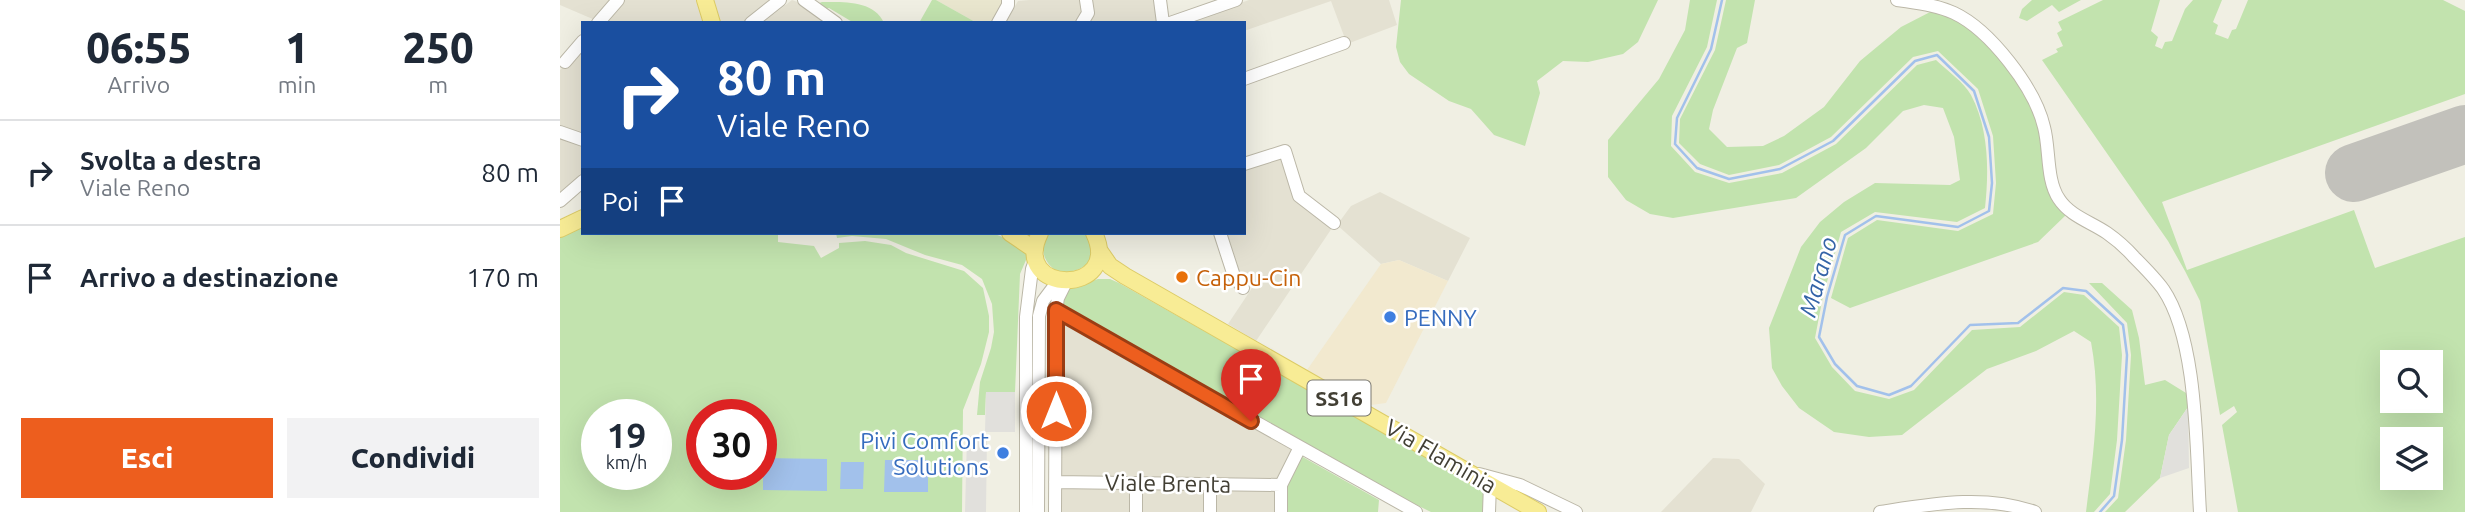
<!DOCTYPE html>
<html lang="it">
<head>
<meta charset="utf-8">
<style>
  body { margin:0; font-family:Ubuntu,sans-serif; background:#f2f2f3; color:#1f2937; height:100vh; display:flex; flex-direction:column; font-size:26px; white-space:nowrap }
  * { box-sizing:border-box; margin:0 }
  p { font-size:23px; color:#747a83 }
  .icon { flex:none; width:38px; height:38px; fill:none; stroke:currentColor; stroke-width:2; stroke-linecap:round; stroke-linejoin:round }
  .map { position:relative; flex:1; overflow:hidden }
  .panel { display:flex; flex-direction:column; background:#fff; width:560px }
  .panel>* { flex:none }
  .guide { position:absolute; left:21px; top:21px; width:665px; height:214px; border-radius:0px; box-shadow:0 7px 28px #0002; background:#1a4fa0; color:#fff; overflow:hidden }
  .tools { position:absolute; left:1820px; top:350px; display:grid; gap:14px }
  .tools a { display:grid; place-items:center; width:63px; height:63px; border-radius:0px; background:#fff; box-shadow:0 7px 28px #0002; font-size:35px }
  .speed { position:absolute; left:21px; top:399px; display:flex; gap:14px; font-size:35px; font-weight:700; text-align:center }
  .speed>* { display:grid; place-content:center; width:91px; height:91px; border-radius:50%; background:#fff; box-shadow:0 7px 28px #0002; line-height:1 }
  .speed small { font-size:18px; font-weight:400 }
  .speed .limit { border:10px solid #d22; background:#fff; color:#111 }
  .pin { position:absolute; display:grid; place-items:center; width:60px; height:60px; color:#fff; margin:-72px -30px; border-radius:50% 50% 50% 0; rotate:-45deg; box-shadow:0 0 7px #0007 }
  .pin .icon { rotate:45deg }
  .me { position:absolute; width:77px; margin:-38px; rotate:0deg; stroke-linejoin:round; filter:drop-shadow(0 0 5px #0008) }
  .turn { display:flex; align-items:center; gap:24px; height:147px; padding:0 21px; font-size:32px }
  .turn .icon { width:91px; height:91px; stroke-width:2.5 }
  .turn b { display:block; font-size:49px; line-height:60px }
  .then { display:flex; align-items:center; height:66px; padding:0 21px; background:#0003; gap:14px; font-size:26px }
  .eta { display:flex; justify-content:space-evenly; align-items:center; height:119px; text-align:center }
  .eta b { font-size:42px; font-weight:800; line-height:49px }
  .primary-button { display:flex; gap:14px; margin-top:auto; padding:14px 21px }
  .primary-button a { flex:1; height:80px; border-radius:0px; background:#ed5e1e; color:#fff; font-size:28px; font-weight:800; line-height:80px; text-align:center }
  .primary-button a+a { background:#f2f2f3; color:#1f2937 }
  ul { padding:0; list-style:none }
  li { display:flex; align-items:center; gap:21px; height:105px; padding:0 21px; border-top:2px solid #e0e1e3 }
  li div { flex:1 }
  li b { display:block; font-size:26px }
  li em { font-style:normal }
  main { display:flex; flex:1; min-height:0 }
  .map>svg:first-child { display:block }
  .residential { fill:#e4e1d2 }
  .commercial { fill:#f2e9cf }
  .education { fill:#e9e6ce }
  .green { fill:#c2e3ae; fill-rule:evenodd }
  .parking { fill:#e1e0dc }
  .water { fill:#a2c1eb }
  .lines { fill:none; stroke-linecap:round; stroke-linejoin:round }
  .stream { stroke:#a2c1eb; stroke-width:2.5 }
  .runway { stroke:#c2c1bb; stroke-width:58 }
  .minor-casing { stroke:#bbb7a7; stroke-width:14 }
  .major-casing { stroke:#dccb66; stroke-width:18 }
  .minor { stroke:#fff; stroke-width:12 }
  .major { stroke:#f8ec95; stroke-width:16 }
  .route-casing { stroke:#9a3d14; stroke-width:18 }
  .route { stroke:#ed5e1e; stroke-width:12 }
  .food-dot { fill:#e8710a; stroke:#fff; stroke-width:2.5 }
  .shop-dot { fill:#3f7fe0; stroke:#fff; stroke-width:2.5 }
  .labels { text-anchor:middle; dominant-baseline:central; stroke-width:5; stroke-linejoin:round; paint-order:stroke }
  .shield { fill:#fff; stroke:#7b7971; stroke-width:2 }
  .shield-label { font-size:21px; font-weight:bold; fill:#423f34 }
  .food-label { font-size:23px; fill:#c56008; stroke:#fff; text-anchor:start }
  .shop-label { font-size:23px; fill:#366cbe; stroke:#fff; text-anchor:start }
  .street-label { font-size:23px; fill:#423f34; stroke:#fff }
  .water-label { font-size:24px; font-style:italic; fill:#3464a7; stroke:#fff }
</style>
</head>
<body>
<main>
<section class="panel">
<div class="eta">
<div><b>06:55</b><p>Arrivo</p></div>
<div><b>1</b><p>min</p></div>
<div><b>250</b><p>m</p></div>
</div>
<ul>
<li><svg class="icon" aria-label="right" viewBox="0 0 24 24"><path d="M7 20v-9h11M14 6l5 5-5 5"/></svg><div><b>Svolta a destra</b><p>Viale Reno</p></div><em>80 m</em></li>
<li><svg class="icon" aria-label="arrive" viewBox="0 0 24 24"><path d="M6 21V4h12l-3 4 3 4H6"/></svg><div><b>Arrivo a destinazione</b></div><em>170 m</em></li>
</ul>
<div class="primary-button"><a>Esci</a><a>Condividi</a></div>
</section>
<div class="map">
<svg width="1905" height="512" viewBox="0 0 1905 512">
  <rect width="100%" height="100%" fill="#f0efe3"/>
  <path class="residential" d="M 0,0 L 52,0 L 35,20 L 0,5 Z
    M 62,0 L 136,0 L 143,23 L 50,23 L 45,20 Z
    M 152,0 L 213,0 L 184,23 L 159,23 Z
    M 232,0 L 243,4 L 268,23 L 202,23 Z
    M 469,0 L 520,0 L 521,13 L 515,23 L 445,23 L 458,1 Z
    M 532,0 L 595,0 L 598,23 L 530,23 L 534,16 Z
    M 689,0 L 829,0 L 837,25 L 787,44 L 771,1 L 684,31 L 684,23 L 623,23 Z
    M 23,45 L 23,138 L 0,129 L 0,70 Z
    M 0,135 L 23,143 L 23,175 L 0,197 Z
    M 721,158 L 735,200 L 772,228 L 696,341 L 668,324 L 692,288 L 676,278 L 662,233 L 684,233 L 684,170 Z
    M 820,192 L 910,238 L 888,281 L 839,260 L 821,264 L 777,225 L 791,206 Z
    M 501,318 L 733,451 L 719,479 L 500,476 Z
    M 1153,458 L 1179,459 L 1205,484 L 1191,512 L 1101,512 Z
    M 500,487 L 570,488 L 569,512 L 500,512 Z
    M 582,489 L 645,489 L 644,512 L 582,512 Z
    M 656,490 L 715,490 L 715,512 L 656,512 Z"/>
  <path class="commercial" d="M 839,260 L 888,281 L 826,403 L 811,405 L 747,370 L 821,264 Z"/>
  <path class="education" d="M 376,0 L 442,0 L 442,3 L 431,23 L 417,23 Z"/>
  <path class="green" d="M 372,0 L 376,0 L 417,23 L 359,23 Z
    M 841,0 L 1098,0 L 1078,42 L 1063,54 L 1028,62 L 1003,61 L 977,81 L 980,93 L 965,146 L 934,135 L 911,109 L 889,101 L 849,74 L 840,62 L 836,47 Z
    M 1130,0 L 1157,0 L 1147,47 L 1112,116 L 1111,146 L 1135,172 L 1169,183 L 1222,173 L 1276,144 L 1357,65 L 1376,60 C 1386,70 1404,82 1411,95 C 1429,129 1429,171 1425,208 L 1397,222 L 1315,212 L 1281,232 L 1263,296 L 1255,338 L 1272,367 L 1295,391 L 1329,399 L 1354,390 L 1412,330 L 1460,327 L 1504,292 L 1524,295 L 1559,327 L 1562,355 L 1557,440 L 1550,494 L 1534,512 L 1526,512 C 1533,455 1542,400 1531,342 L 1514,331 L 1476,351 L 1427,369 L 1342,435 L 1309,437 L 1274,432 L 1239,408 L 1222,386 L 1212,368 L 1209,328 L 1241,247 L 1260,222 L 1284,202 L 1315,183 L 1390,185 L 1400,180 L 1394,137 L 1383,108 L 1364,105 L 1343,111 L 1306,148 L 1236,198 L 1113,218 L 1090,214 L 1066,200 L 1048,177 L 1048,140 L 1099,79 L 1125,30 Z
    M 1166,0 L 1195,0 L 1187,43 L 1177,48 L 1153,110 L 1149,129 L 1167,147 L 1203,146 L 1224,136 L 1264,107 L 1300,61 L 1341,27 L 1374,10 C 1384,15 1395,18 1404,24 C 1431,43 1470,91 1478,123 C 1486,155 1479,192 1506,215 L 1478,242 L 1290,308 L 1271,298 L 1288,238 L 1317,220 L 1398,231 L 1433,214 L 1436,183 L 1433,136 L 1418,89 L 1378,51 L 1353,57 L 1271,137 L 1219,165 L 1169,175 L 1140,164 L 1119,143 L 1120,119 L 1155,50 Z
    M 1472,0 L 1521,0 L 1499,12 L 1492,5 L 1467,21 L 1459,18 L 1462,9 Z
    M 1543,0 L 1600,0 L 1591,31 L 1598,37 L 1595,46 L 1602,49 L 1605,42 L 1612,41 L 1625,9 L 1633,0 L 1662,0 L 1653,22 L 1658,25 L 1655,34 L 1668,39 L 1672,30 L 1676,29 L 1688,0 L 1883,0 L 1905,11 L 1905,94 L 1602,202 L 1627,270 L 1794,210 L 1815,268 L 1905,237 L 1905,512 L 1678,512 L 1662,425 L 1677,412 L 1674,406 L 1660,415 L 1640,301 L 1625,271 L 1608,241 L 1482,60 L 1498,52 L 1496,49 L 1503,46 L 1497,33 L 1502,30 L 1498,22 ZM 1832,362 L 1871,362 L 1871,401 L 1832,401 ZM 1832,439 L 1871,439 L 1871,478 L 1832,478 Z
    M 262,2 C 283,2 314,0 324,23 L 294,23 L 269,8 L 261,10 L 257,4 Z
    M 23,225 L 23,233 L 218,233 L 218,242 L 254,246 L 261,258 L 279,248 L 279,243 L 305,241 L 331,245 L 346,253 L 404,271 L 423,288 L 429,316 L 429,332 L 421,364 L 403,410 L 402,512 L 0,512 L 0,237 ZM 37,415 L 96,415 L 96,474 L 37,474 ZM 142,415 L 201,415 L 201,474 L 142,474 Z
    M 276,233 L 432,233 L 453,241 L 466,252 L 466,260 L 460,274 L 455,392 L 426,392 L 425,415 L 417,415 L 420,382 L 431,348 L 434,332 L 432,304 L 422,279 L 402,265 L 365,255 L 326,239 L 292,236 L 277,238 Z
    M 489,233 L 525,233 C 541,261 526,271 499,273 C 483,262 479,251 489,233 Z
    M 538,279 L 550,279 L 559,283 L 916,484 L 924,492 L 924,512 L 871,512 L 826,490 L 501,307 L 502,294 L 510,288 Z
    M 1529,283 L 1542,283 L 1572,310 L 1579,338 L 1585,385 L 1605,380 L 1626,393 L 1628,407 L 1609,435 L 1600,478 L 1565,512 L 1545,512 L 1558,498 L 1566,440 L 1571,355 L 1567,323 Z
    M 741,456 L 819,500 L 818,512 L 726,512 L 726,488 Z"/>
  <path class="parking" d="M 426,392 L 455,392 L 455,432 L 425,432 Z
    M 1628,407 L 1629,468 L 1600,478 L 1609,435 Z
    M 407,436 L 427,436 L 426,512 L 405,512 Z"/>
  <path class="water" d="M 203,458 L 267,459 L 267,491 L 203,490 Z
    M 325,460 L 368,460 L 368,492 L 324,492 Z
    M 281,462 L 304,462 L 303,489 L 280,489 Z"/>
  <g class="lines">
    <path class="stream" d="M 1162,0 L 1151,49 L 1117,118 L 1115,144 L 1137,168 L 1169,179 L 1220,169 L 1273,141 L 1355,61 L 1377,55 L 1414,91 L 1429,137 L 1432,183 L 1429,211 L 1398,227 L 1316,216 L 1285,235 L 1267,297 L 1259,337 L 1275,364 L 1297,386 L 1329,395 L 1351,386 L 1410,325 L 1458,323 L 1503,288 L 1526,291 L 1563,325 L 1567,355 L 1562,440 L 1554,496 L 1540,512"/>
    <path class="runway" d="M 1794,173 L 1905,134"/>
    <defs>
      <path id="minor" d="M 244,0 L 276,23
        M 600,0 L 603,23
        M 1337,0 C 1356,3 1377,5 1394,13 C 1430,30 1475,88 1484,127 C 1490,149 1486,180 1499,199 C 1510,216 1531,222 1547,233 C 1557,240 1566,248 1574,257 C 1584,267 1595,278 1603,289 C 1638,340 1636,450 1640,512
        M 38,23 L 58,0
        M 191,23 L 220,0
        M 438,23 L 448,5 L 448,0
        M 522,23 L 528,13 L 526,0
        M 610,23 L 676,0
        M 5,62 L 23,41
        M 684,79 L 784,43
        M 0,132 L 23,140
        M 684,164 L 725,151 L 739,196 L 774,223
        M 0,201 L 23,181
        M 660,233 L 674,276 L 683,288
        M 496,310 L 856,512
        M 919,474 L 960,485 L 1016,512
        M 495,482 L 721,485
        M 466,512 L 466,317 L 472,269 L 476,258
        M 478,512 L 479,316 L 483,301 L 498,281
        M 495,512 L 496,310 L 498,298 L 506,282
        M 576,512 L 576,483
        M 650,512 L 650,484
        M 721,512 L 721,485 L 739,449
        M 929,512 L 930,484
        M 1320,512 C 1372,504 1424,494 1475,512"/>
      <path id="major" d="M 145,0 L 152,23
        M 0,229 L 23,218
        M 450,233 L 475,250
        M 480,233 C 449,296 564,296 534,233
        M 539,250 L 550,266 L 565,276 L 978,512"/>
    </defs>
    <use href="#minor" class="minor-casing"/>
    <use href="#major" class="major-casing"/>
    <use href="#minor" class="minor"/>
    <use href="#major" class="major"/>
  </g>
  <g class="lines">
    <defs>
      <path id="route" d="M 496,411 L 496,310 L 691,421"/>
    </defs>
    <use href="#route" class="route-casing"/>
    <use href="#route" class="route"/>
  </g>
  <circle class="food-dot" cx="622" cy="277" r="7"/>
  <g class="shop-dot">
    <circle cx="830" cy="317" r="7"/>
    <circle cx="443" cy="453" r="7"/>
  </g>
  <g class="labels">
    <rect class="shield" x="747.5" y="380.5" width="63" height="35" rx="5"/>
    <g class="shield-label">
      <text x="779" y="398">SS16</text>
    </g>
    <g class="food-label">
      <text x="636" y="277">Cappu-Cin</text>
    </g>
    <g class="shop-label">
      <text x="844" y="317">PENNY</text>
      <text x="429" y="440" text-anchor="end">Pivi Comfort<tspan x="429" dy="26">Solutions</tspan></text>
    </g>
    <g class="street-label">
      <text transform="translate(881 456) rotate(30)">Via Flaminia</text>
      <text transform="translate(608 483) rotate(1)">Viale Brenta</text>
    </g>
    <g class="water-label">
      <text transform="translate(1258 277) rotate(-74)">Marano</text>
    </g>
  </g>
</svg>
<div class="tools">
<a><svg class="icon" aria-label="search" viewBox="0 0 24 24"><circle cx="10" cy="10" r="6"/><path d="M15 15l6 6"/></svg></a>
<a><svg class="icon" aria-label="layers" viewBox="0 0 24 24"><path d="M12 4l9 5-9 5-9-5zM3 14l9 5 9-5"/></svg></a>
</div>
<div class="speed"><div>19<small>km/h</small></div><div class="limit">30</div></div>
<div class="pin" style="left:691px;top:421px;background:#d93025"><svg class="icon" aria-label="arrive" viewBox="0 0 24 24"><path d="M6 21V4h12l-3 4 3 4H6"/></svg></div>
<svg class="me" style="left:496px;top:411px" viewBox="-20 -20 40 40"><circle r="17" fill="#ed5e1e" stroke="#fff" stroke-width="3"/><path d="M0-11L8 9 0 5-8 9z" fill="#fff"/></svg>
<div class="guide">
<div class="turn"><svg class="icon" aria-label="right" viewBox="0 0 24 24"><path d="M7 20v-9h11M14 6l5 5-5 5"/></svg><div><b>80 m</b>Viale Reno</div></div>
<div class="then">Poi<svg class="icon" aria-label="arrive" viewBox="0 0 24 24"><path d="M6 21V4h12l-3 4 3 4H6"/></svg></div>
</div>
</div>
</main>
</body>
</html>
